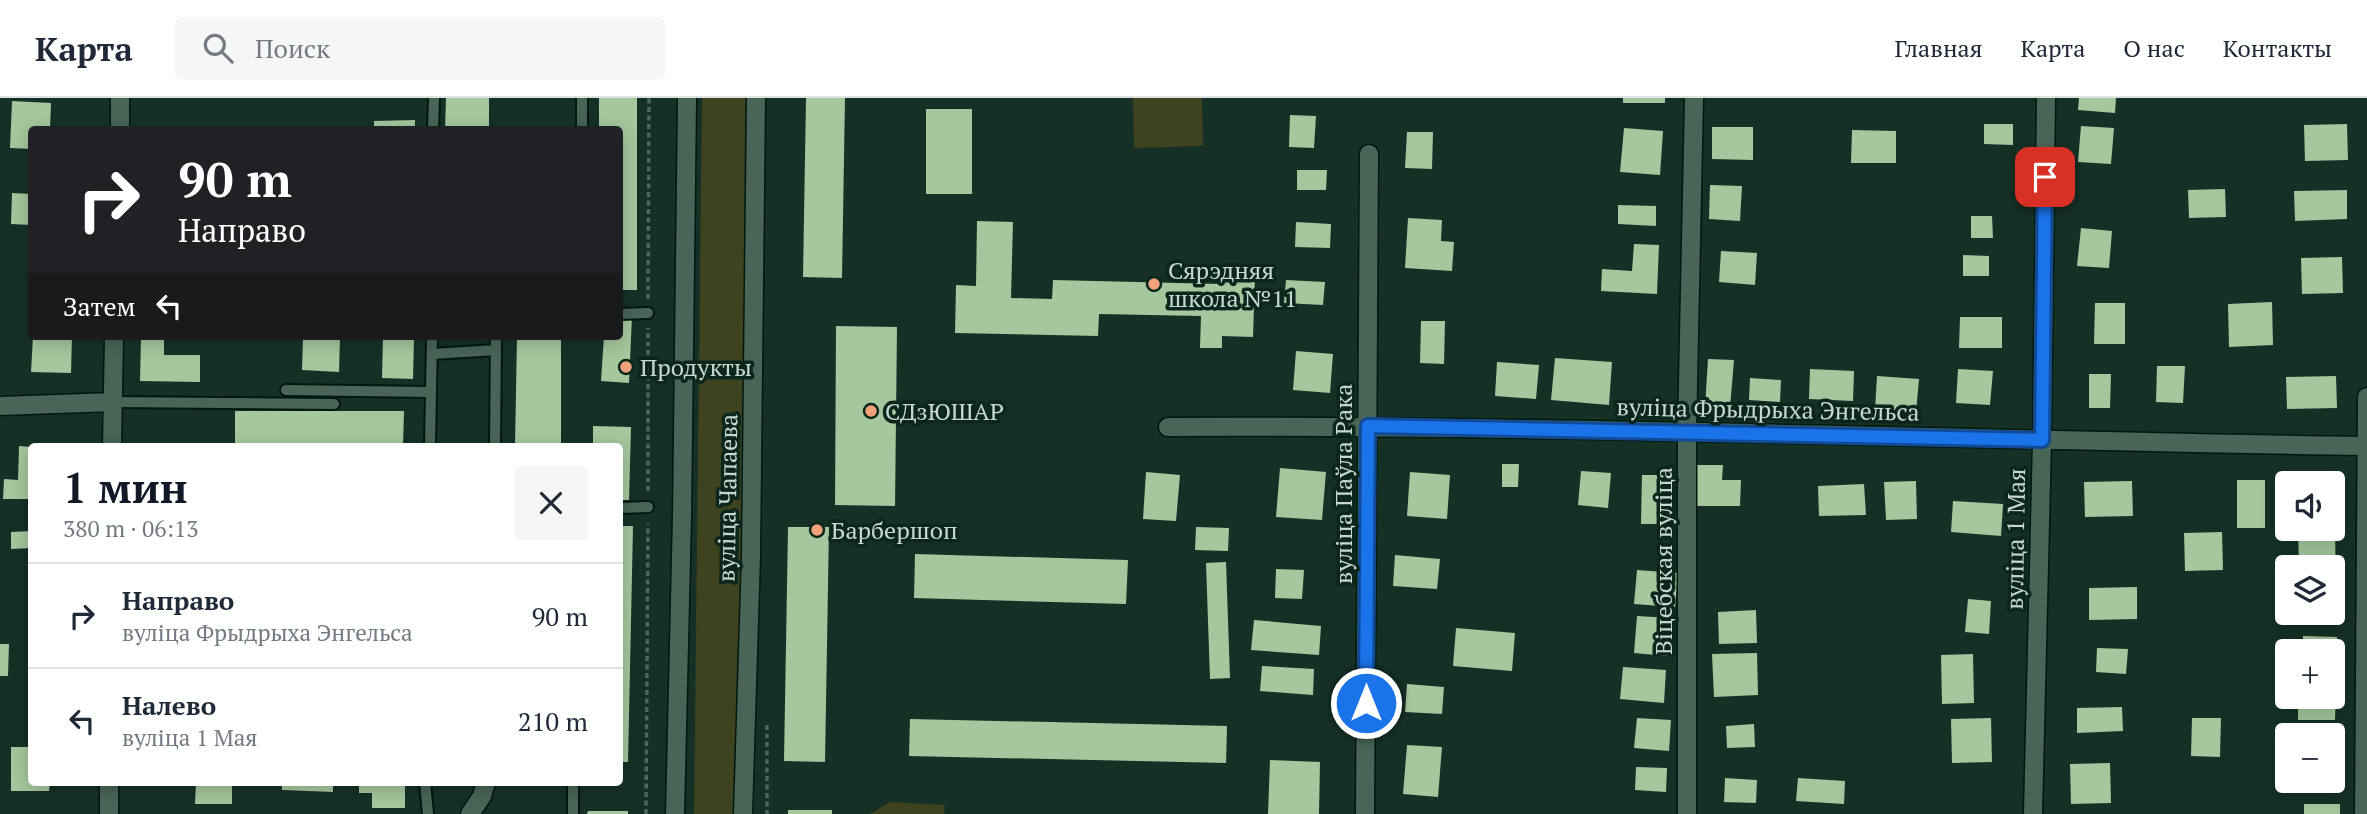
<!DOCTYPE html>
<html lang="ru">
<head>
<meta charset="utf-8">
<style>
  body { margin:0; font-family:"PT Serif",serif; background:#f6f6f7; color:#1f2937; height:100vh; display:flex; flex-direction:column; font-size:26px; white-space:nowrap }
  * { box-sizing:border-box; margin:0 }
  p { font-size:23px; color:#747a83 }
  .icon { flex:none; width:38px; height:38px; fill:none; stroke:currentColor; stroke-width:2; stroke-linecap:round; stroke-linejoin:round }
  .map { position:relative; flex:1; overflow:hidden }
  .drawer { position:absolute; left:28px; top:345px; width:595px; height:343px; display:flex; flex-direction:column; background:#fff; border-radius:7px; box-shadow:0 4px 18px #0003 }
  .drawer>* { flex:none }
  .top-card { position:absolute; left:28px; top:28px; width:595px; height:214px; border-radius:7px; box-shadow:0 4px 18px #0003; background:#202124; color:#fff; overflow:hidden }
  .buttons { position:absolute; left:2275px; top:373px; display:grid; gap:14px }
  .buttons a { display:grid; place-items:center; width:70px; height:70px; border-radius:7px; background:#fff; box-shadow:0 4px 18px #0003; font-size:35px }
  .pin { position:absolute; display:grid; place-items:center; width:60px; height:60px; color:#fff; margin:-30px; border-radius:14px; box-shadow:0 4px 10px #0006 }
  .me { position:absolute; width:77px; margin:-38px; rotate:0deg; stroke-linejoin:round; filter:drop-shadow(0 0 5px #0008) }
  .turn { display:flex; align-items:center; gap:24px; height:147px; padding:0 35px; font-size:32px }
  .turn .icon { width:91px; height:91px; stroke-width:2.5 }
  .turn b { display:block; font-size:49px; line-height:60px }
  .then { display:flex; align-items:center; height:66px; padding:0 35px; background:#0003; gap:14px; font-size:26px }
  .round { display:grid; place-items:center; flex:none; width:74px; height:74px; border-radius:7px; background:#f6f6f7 }
  .overview { display:flex; align-items:center; justify-content:space-between; height:119px; padding:0 35px }
  h1 { font-size:42px; font-weight:600; line-height:52px; color:#111827 }
  ul { padding:0; list-style:none }
  li { display:flex; align-items:center; gap:21px; height:105px; padding:0 35px; border-top:2px solid #e0e1e3 }
  li div { flex:1 }
  li b { display:block; font-size:26px }
  li em { font-style:normal }
  header { display:flex; align-items:center; gap:42px; box-sizing:border-box; height:98px; padding:0 35px; background:#fff; border-bottom:2px solid #e0e1e3 }
  header strong { font-size:33px }
  nav { display:flex; gap:38px; margin-inline-start:auto; font-size:24px }
  .search { width:490px; height:63px; background:#f6f6f7; display:flex; align-items:center; gap:18px; box-sizing:border-box; padding:0 24px; border-radius:7px; color:#747a83; font-size:26px }
  .map>svg:first-child { display:block }
  .green { fill:#3d431f }
  .building { fill:#a5c79d }
  .lines { fill:none; stroke-linecap:round; stroke-linejoin:round }
  .service-casing { stroke:#00180e; stroke-width:14 }
  .minor-casing { stroke:#00180e; stroke-width:21 }
  .secondary-casing { stroke:#00180e; stroke-width:21 }
  .path { stroke:#4e665c; stroke-width:3.5; stroke-dasharray:5 3.5; stroke-linecap:butt }
  .service { stroke:#486557; stroke-width:10 }
  .minor { stroke:#486557; stroke-width:18 }
  .secondary { stroke:#486557; stroke-width:18 }
  .route-casing { stroke:#114b97; stroke-width:18 }
  .route { stroke:#1a73e8; stroke-width:12 }
  .poi-dot { fill:#f1a27b; stroke:#0b271b; stroke-width:2.5 }
  .labels { text-anchor:middle; dominant-baseline:central; stroke-width:7; stroke-linejoin:round; paint-order:stroke }
  .poi-label { font-size:24px; fill:#c7d7cf; stroke:#0b271b; text-anchor:start }
  .street-label { font-size:24px; fill:#c7d7cf; stroke:#0b271b }
</style>
</head>
<body>
<header>
<strong>Карта</strong>
<div class="search"><svg class="icon" aria-label="search" viewBox="0 0 24 24"><circle cx="10" cy="10" r="6"/><path d="M15 15l6 6"/></svg>Поиск</div>
<nav><a>Главная</a><a>Карта</a><a>О нас</a><a>Контакты</a></nav>
</header>
<div class="map">
<svg width="2367" height="716" viewBox="0 0 2367 716">
  <rect width="100%" height="100%" fill="#153125"/>
  <path class="green" d="M 702,0 L 748,0 L 739,716 L 694,716 Z
    M 1133,0 L 1202,0 L 1203,48 L 1134,50 Z
    M 890,704 L 945,707 L 944,716 L 870,716 Z"/>
  <path class="building" d="M 446,0 L 489,0 L 489,32 L 445,32 Z
    M 599,0 L 637,0 L 637,192 L 620,192 L 620,32 L 599,32 Z
    M 806,0 L 845,0 L 842,180 L 803,179 Z
    M 1623,0 L 1665,0 L 1665,5 L 1623,5 Z
    M 2079,0 L 2116,0 L 2115,15 L 2078,12 Z
    M 12,3 L 51,5 L 50,32 L 32,32 L 32,51 L 10,50 Z
    M 926,11 L 972,11 L 972,96 L 926,96 Z
    M 1290,17 L 1316,18 L 1314,50 L 1289,49 Z
    M 415,22 L 415,32 L 374,32 L 374,23 Z
    M 1984,26 L 2013,26 L 2013,47 L 1984,46 Z
    M 2347,26 L 2348,62 L 2305,63 L 2304,27 Z
    M 2081,28 L 2114,30 L 2111,66 L 2078,64 Z
    M 1712,29 L 1753,29 L 1753,62 L 1712,61 Z
    M 1624,30 L 1663,33 L 1660,77 L 1620,74 Z
    M 1852,32 L 1896,33 L 1896,65 L 1851,65 Z
    M 1407,34 L 1433,34 L 1432,71 L 1405,70 Z
    M 1297,72 L 1327,72 L 1326,92 L 1297,92 Z
    M 1710,87 L 1742,88 L 1740,123 L 1709,121 Z
    M 2225,91 L 2226,119 L 2189,120 L 2188,92 Z
    M 2347,92 L 2347,121 L 2295,123 L 2294,93 Z
    M 12,95 L 32,96 L 32,127 L 11,126 Z
    M 1618,107 L 1656,108 L 1656,128 L 1618,126 Z
    M 1971,118 L 1992,118 L 1993,140 L 1971,140 Z
    M 1408,120 L 1442,122 L 1441,143 L 1454,144 L 1452,173 L 1405,170 Z
    M 977,123 L 1013,124 L 1011,200 L 1052,201 L 1053,182 L 1220,186 L 1221,177 L 1255,178 L 1253,239 L 1222,238 L 1222,250 L 1200,250 L 1201,218 L 1099,216 L 1098,238 L 955,235 L 956,187 L 976,188 Z
    M 1296,124 L 1331,126 L 1330,150 L 1295,149 Z
    M 2081,130 L 2112,133 L 2109,170 L 2077,168 Z
    M 1634,146 L 1659,147 L 1657,196 L 1601,193 L 1602,171 L 1632,173 Z
    M 1721,153 L 1757,155 L 1755,187 L 1719,184 Z
    M 1963,157 L 1989,158 L 1989,178 L 1963,178 Z
    M 2342,159 L 2343,195 L 2302,196 L 2301,160 Z
    M 1286,182 L 1325,184 L 1323,207 L 1284,205 Z
    M 2272,204 L 2273,247 L 2229,249 L 2228,206 Z
    M 2095,205 L 2125,205 L 2125,246 L 2094,246 Z
    M 620,218 L 632,218 L 629,285 L 601,283 L 604,238 L 620,238 Z
    M 1960,219 L 2002,219 L 2002,250 L 1959,250 Z
    M 1421,223 L 1445,223 L 1444,266 L 1420,265 Z
    M 836,228 L 897,229 L 895,408 L 835,407 Z
    M 33,238 L 72,238 L 71,275 L 31,274 Z
    M 141,238 L 164,238 L 164,257 L 200,257 L 200,284 L 140,283 Z
    M 383,238 L 414,238 L 413,281 L 382,280 Z
    M 517,238 L 561,238 L 561,348 L 515,348 Z
    M 303,239 L 340,240 L 339,274 L 302,272 Z
    M 1296,253 L 1333,256 L 1330,295 L 1293,292 Z
    M 1555,260 L 1612,264 L 1609,307 L 1551,302 Z
    M 1708,261 L 1734,262 L 1730,310 L 1705,309 Z
    M 1497,264 L 1539,267 L 1536,301 L 1495,298 Z
    M 2157,268 L 2185,268 L 2183,305 L 2156,304 Z
    M 1810,271 L 1854,273 L 1853,303 L 1809,301 Z
    M 1958,271 L 1993,273 L 1990,307 L 1956,305 Z
    M 2089,276 L 2111,276 L 2110,310 L 2089,310 Z
    M 1877,278 L 1919,281 L 1916,315 L 1875,312 Z
    M 2336,278 L 2337,310 L 2287,311 L 2286,279 Z
    M 1750,280 L 1781,282 L 1780,304 L 1749,302 Z
    M 235,313 L 404,313 L 403,348 L 235,348 Z
    M 593,328 L 631,329 L 629,402 L 620,402 L 620,348 L 593,348 Z
    M 19,348 L 32,349 L 32,382 L 30,382 L 29,401 L 3,401 L 4,381 L 18,382 Z
    M 1502,366 L 1519,366 L 1518,389 L 1502,389 Z
    M 1696,367 L 1723,367 L 1722,382 L 1741,382 L 1740,408 L 1695,408 Z
    M 1280,370 L 1326,374 L 1322,422 L 1276,419 Z
    M 1581,373 L 1611,375 L 1608,410 L 1578,407 Z
    M 1146,374 L 1180,377 L 1176,423 L 1143,421 Z
    M 1410,374 L 1450,377 L 1447,421 L 1407,418 Z
    M 1642,377 L 1672,377 L 1671,426 L 1641,426 Z
    M 2237,382 L 2265,382 L 2265,430 L 2237,430 Z
    M 1916,383 L 1917,421 L 1886,422 L 1884,384 Z
    M 2132,383 L 2133,418 L 2085,419 L 2084,384 Z
    M 1864,386 L 1866,417 L 1819,418 L 1818,388 Z
    M 1953,403 L 2003,406 L 2001,438 L 1951,434 Z
    M 620,428 L 633,428 L 628,664 L 620,664 Z
    M 788,429 L 829,429 L 825,664 L 784,663 Z
    M 1196,429 L 1229,430 L 1228,453 L 1195,452 Z
    M 2298,430 L 2335,430 L 2336,492 L 2333,492 L 2333,469 L 2299,469 Z
    M 32,433 L 32,450 L 11,451 L 11,434 Z
    M 2222,434 L 2223,472 L 2185,473 L 2184,435 Z
    M 915,456 L 1128,462 L 1126,506 L 914,500 Z
    M 1395,457 L 1440,461 L 1437,491 L 1393,488 Z
    M 1226,464 L 1230,580 L 1210,581 L 1206,465 Z
    M 1276,471 L 1304,472 L 1302,501 L 1275,500 Z
    M 1637,472 L 1678,475 L 1675,509 L 1634,506 Z
    M 2137,489 L 2137,521 L 2089,522 L 2089,490 Z
    M 1968,501 L 1991,503 L 1989,536 L 1965,534 Z
    M 1756,512 L 1757,545 L 1719,546 L 1718,514 Z
    M 1637,518 L 1670,520 L 1667,558 L 1634,555 Z
    M 1254,522 L 1321,528 L 1319,557 L 1251,552 Z
    M 1456,530 L 1515,535 L 1512,573 L 1453,568 Z
    M 2303,538 L 2337,539 L 2336,564 L 2333,564 L 2333,553 L 2303,553 Z
    M 0,546 L 9,546 L 8,578 L 0,578 Z
    M 2097,550 L 2128,551 L 2126,576 L 2096,574 Z
    M 1757,555 L 1758,597 L 1714,599 L 1712,556 Z
    M 1973,556 L 1974,605 L 1942,606 L 1941,557 Z
    M 1262,568 L 1314,571 L 1313,597 L 1260,593 Z
    M 1623,569 L 1666,572 L 1664,605 L 1620,601 Z
    M 1407,586 L 1444,589 L 1442,616 L 1405,614 Z
    M 2333,592 L 2336,592 L 2335,622 L 2298,622 L 2298,598 L 2333,598 Z
    M 2122,609 L 2123,633 L 2077,635 L 2077,610 Z
    M 1637,620 L 1671,622 L 1669,653 L 1634,650 Z
    M 1991,620 L 1992,664 L 1952,665 L 1951,621 Z
    M 2192,620 L 2221,620 L 2220,659 L 2191,658 Z
    M 910,621 L 1227,628 L 1226,665 L 909,658 Z
    M 1754,626 L 1755,649 L 1727,650 L 1726,628 Z
    M 1407,647 L 1442,649 L 1438,699 L 1403,696 Z
    M 11,649 L 32,649 L 32,684 L 50,684 L 49,693 L 11,693 Z
    M 1270,662 L 1320,664 L 1319,716 L 1268,716 Z
    M 2110,665 L 2111,705 L 2071,706 L 2070,666 Z
    M 1636,669 L 1667,670 L 1666,694 L 1635,692 Z
    M 1725,680 L 1757,682 L 1756,705 L 1724,704 Z
    M 1798,680 L 1845,683 L 1844,706 L 1796,703 Z
    M 196,684 L 232,684 L 232,706 L 195,706 Z
    M 282,684 L 333,684 L 333,694 L 282,692 Z
    M 359,684 L 405,684 L 405,710 L 372,710 L 372,695 L 359,695 Z
    M 2304,706 L 2340,706 L 2340,716 L 2304,716 Z
    M 788,712 L 832,712 L 832,716 L 788,716 Z
    M 588,713 L 628,713 L 628,716 L 587,716 Z"/>
  <g class="lines">
    <defs>
      <path id="service" d="M 433,32 L 434,0
        M 582,32 L 582,0
        M 620,216 L 648,215
        M 432,256 L 496,252
        M 286,292 L 431,294
        M 113,304 L 334,306
        M 430,348 L 432,238
        M 495,348 L 496,238
        M 620,410 L 648,409
        M 425,684 L 428,716
        M 573,716 L 573,684"/>
      <path id="minor" d="M 120,32 L 120,0
        M 0,308 L 113,304
        M 1168,329 C 1568,327 1967,342 2367,348
        M 112,348 L 114,238
        M 109,716 L 109,684
        M 470,716 L 482,698 L 486,684
        M 1365,716 L 1369,56
        M 1687,716 L 1687,333 L 1694,0
        M 2033,716 L 2042,342 L 2046,0
        M 2364,716 L 2367,299"/>
      <path id="secondary" d="M 675,716 L 682,418 L 687,0
        M 743,716 L 751,458 L 756,0"/>
    </defs>
    <use href="#service" class="service-casing"/>
    <use href="#minor" class="minor-casing"/>
    <use href="#secondary" class="secondary-casing"/>
    <path class="path" d="M 648,201 L 649,0
      M 648,393 L 648,230
      M 767,627 L 767,716
      M 646,716 L 648,426"/>
    <use href="#service" class="service"/>
    <use href="#minor" class="minor"/>
    <use href="#secondary" class="secondary"/>
  </g>
  <g class="lines">
    <defs>
      <path id="route" d="M 1366,605 L 1368,328 L 2042,342 L 2045,79"/>
    </defs>
    <use href="#route" class="route-casing"/>
    <use href="#route" class="route"/>
  </g>
  <g class="poi-dot">
    <circle cx="1154" cy="186" r="7"/>
    <circle cx="626" cy="269" r="7"/>
    <circle cx="871" cy="313" r="7"/>
    <circle cx="817" cy="432" r="7"/>
  </g>
  <g class="labels">
    <g class="poi-label">
      <text x="1168" y="172">Сярэдняя<tspan x="1168" dy="28">школа №11</tspan></text>
      <text x="640" y="269">Продукты</text>
      <text x="885" y="313">СДзЮШАР</text>
      <text x="831" y="432">Барбершоп</text>
    </g>
    <g class="street-label">
      <text transform="translate(1768 311) rotate(1)">вуліца Фрыдрыха Энгельса</text>
      <text transform="translate(1343 386) rotate(-90)">вуліца Паўла Рака</text>
      <text transform="translate(727 400) rotate(-89)">вуліца Чапаева</text>
      <text transform="translate(2015 441) rotate(-89)">вуліца 1 Мая</text>
      <text transform="translate(1663 463) rotate(-90)">Віцебская вуліца</text>
    </g>
  </g>
</svg>
<div class="buttons">
<a><svg class="icon" aria-label="sound" viewBox="0 0 24 24"><path d="M4 9h4l5-4v14l-5-4H4zM17 9q2 3 0 6"/></svg></a>
<a><svg class="icon" aria-label="layers" viewBox="0 0 24 24"><path d="M12 4l9 5-9 5-9-5zM3 14l9 5 9-5"/></svg></a>
<a>+</a>
<a>−</a>
</div>
<div class="pin" style="left:2045px;top:79px;background:#d93025"><svg class="icon" aria-label="arrive" viewBox="0 0 24 24"><path d="M6 21V4h12l-3 4 3 4H6"/></svg></div>
<svg class="me" style="left:1366px;top:605px" viewBox="-20 -20 40 40"><circle r="17" fill="#1a73e8" stroke="#fff" stroke-width="3"/><path d="M0-11L8 9 0 5-8 9z" fill="#fff"/></svg>
<div class="top-card">
<div class="turn"><svg class="icon" aria-label="right" viewBox="0 0 24 24"><path d="M7 20v-9h11M14 6l5 5-5 5"/></svg><div><b>90 m</b>Направо</div></div>
<div class="then">Затем<svg class="icon" aria-label="left" viewBox="0 0 24 24"><path d="M17 20v-9H6M10 6l-5 5 5 5"/></svg></div>
</div>
<section class="drawer">
<div class="overview"><div><h1>1 мин</h1><p>380 m · 06:13</p></div><a class="round"><svg class="icon" aria-label="close" viewBox="0 0 24 24"><path d="M6 6l12 12M18 6L6 18"/></svg></a></div>
<ul>
<li><svg class="icon" aria-label="right" viewBox="0 0 24 24"><path d="M7 20v-9h11M14 6l5 5-5 5"/></svg><div><b>Направо</b><p>вуліца Фрыдрыха Энгельса</p></div><em>90 m</em></li>
<li><svg class="icon" aria-label="left" viewBox="0 0 24 24"><path d="M17 20v-9H6M10 6l-5 5 5 5"/></svg><div><b>Налево</b><p>вуліца 1 Мая</p></div><em>210 m</em></li>
</ul>
</section>
</div>
</body>
</html>
